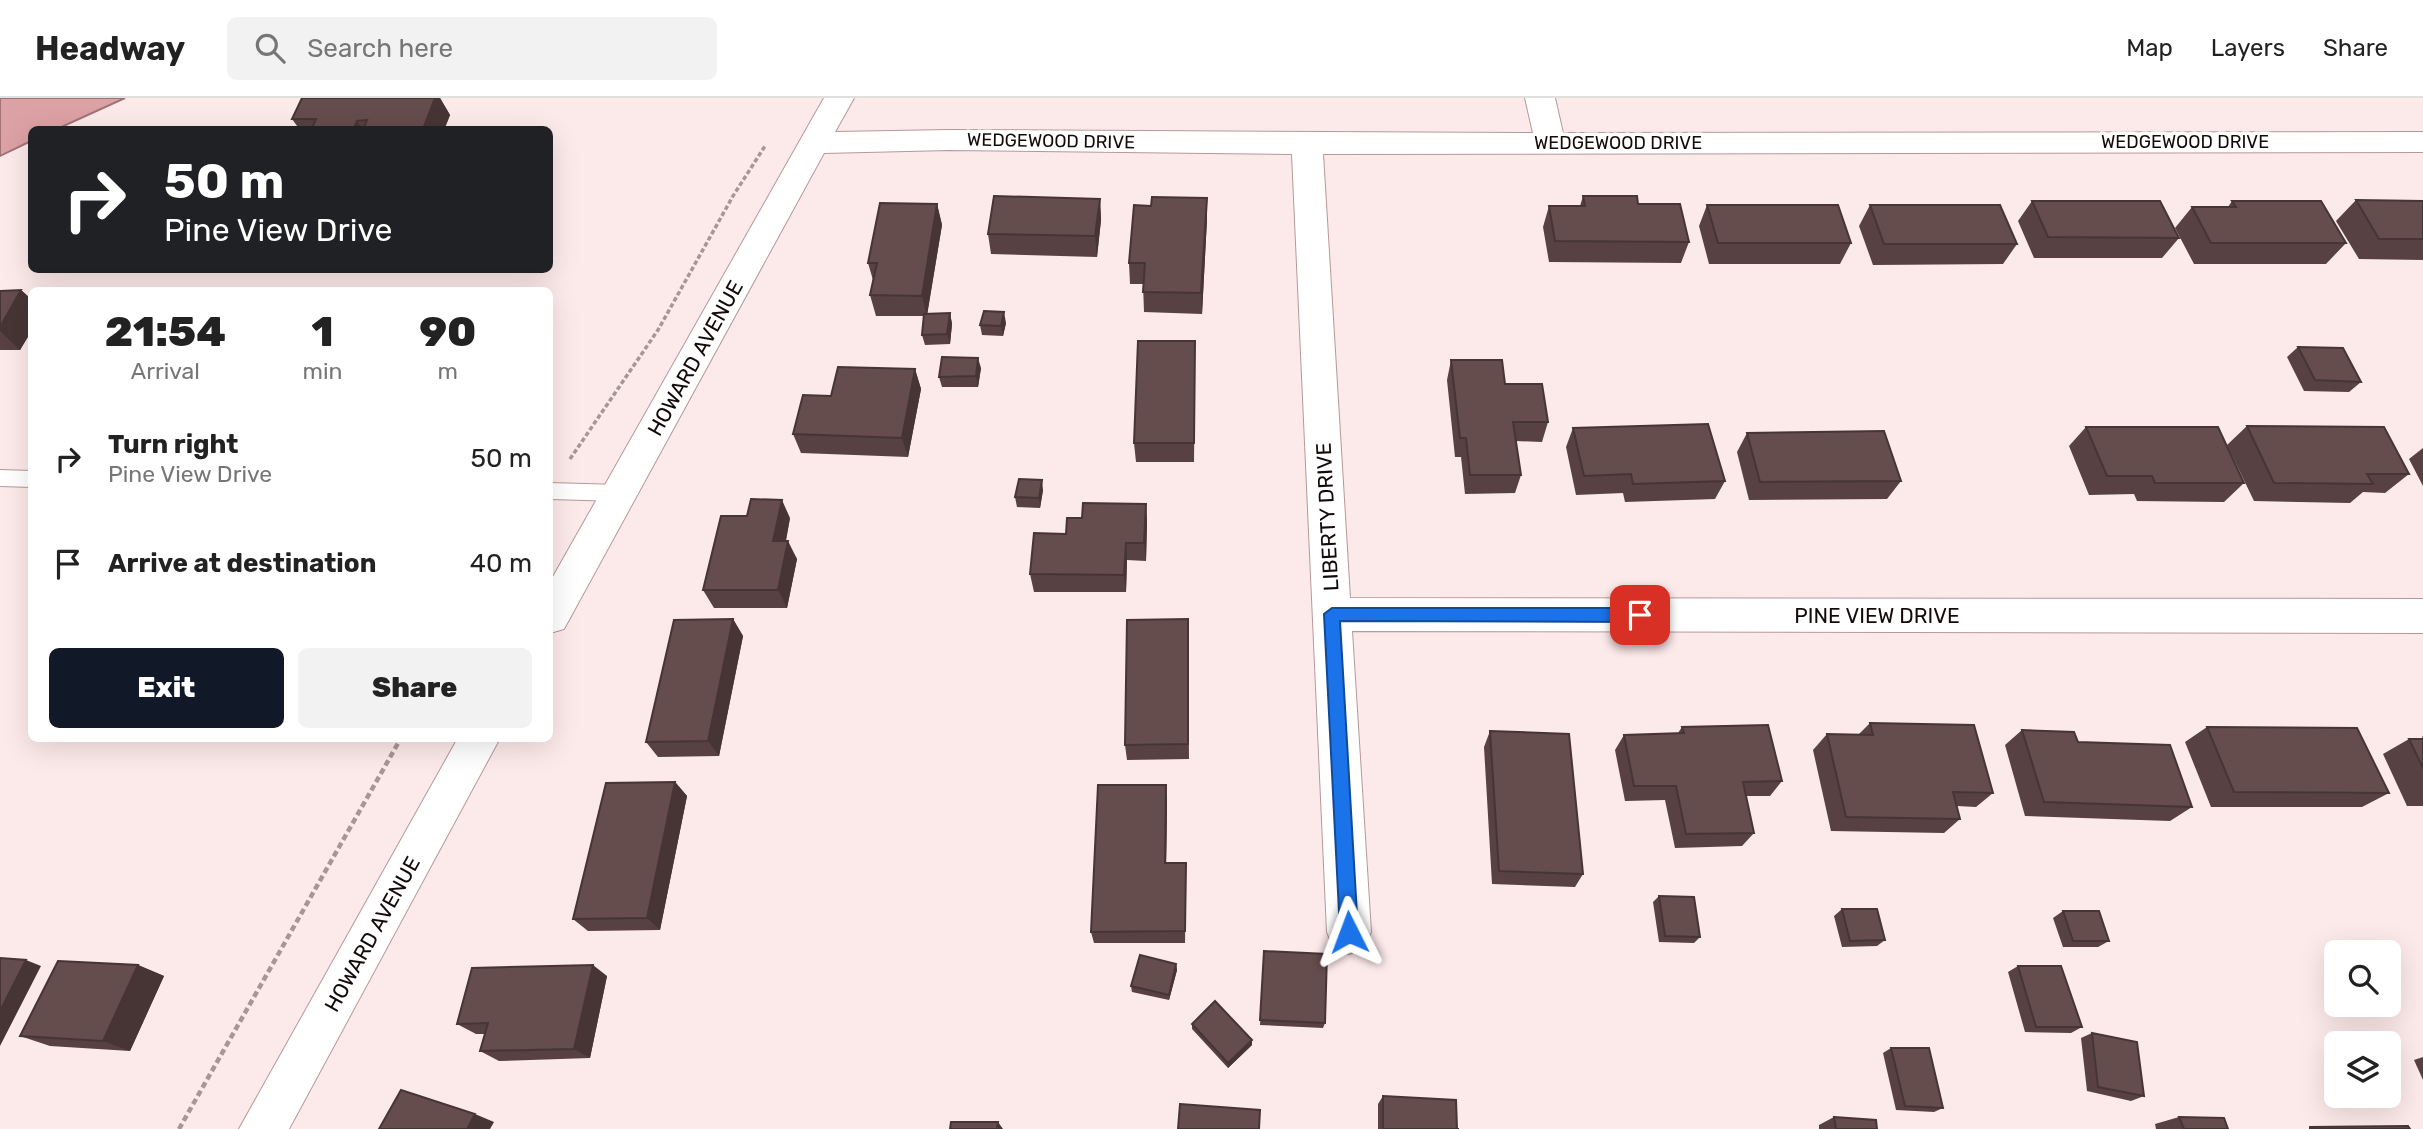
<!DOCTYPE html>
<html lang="en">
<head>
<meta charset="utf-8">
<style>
  body { margin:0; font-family:Rubik,sans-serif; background:#f2f2f2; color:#222; height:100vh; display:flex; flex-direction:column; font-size:26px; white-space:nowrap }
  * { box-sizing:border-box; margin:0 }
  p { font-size:23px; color:#767676 }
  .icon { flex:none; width:38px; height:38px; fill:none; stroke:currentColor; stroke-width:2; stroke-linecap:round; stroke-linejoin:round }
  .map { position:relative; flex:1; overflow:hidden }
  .panel { position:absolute; left:28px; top:189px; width:525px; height:455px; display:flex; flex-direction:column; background:#fff; border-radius:10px; box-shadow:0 7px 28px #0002 }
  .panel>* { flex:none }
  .guide { position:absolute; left:28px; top:28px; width:525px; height:147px; border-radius:10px; box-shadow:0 7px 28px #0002; background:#202124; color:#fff; overflow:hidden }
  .tools { position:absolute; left:2324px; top:842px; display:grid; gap:14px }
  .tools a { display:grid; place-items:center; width:77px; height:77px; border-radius:10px; background:#fff; box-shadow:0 7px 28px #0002; font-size:35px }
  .pin { position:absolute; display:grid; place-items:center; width:60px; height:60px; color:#fff; margin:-30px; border-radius:14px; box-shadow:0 4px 10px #0006 }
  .me { position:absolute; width:77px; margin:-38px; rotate:357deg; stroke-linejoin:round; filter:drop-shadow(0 0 5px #0008) }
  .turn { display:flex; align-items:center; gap:24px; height:147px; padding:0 21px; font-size:32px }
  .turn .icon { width:91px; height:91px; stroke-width:2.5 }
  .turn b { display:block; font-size:49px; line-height:60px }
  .eta { display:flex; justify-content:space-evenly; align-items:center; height:119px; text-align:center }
  .eta b { font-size:42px; font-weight:800; line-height:49px }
  .button { display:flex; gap:14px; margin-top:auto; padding:14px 21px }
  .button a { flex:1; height:80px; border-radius:10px; background:#111827; color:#fff; font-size:28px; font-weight:800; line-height:80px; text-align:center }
  .button a+a { background:#f2f2f2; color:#222 }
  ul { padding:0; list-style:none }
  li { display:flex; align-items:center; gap:21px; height:105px; padding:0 21px }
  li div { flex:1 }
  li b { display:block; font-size:26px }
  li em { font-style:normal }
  header { display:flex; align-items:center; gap:42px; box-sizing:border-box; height:98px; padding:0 35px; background:#fff; border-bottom:2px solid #e0e0e0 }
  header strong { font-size:33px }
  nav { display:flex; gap:38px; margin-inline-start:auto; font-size:24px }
  .search { width:490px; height:63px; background:#f2f2f2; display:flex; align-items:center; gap:18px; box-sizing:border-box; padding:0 24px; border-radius:10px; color:#767676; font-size:26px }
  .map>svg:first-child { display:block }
  .water { fill:#dca1a4; stroke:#a07476; stroke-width:2 }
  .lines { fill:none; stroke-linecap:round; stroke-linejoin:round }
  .lane-casing { stroke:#b5999a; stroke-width:2 }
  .street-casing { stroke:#b5999a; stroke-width:2 }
  .path-far1 { stroke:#a69697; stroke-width:3.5; stroke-dasharray:4.5 2.5; stroke-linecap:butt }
  .path { stroke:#a69697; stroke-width:4.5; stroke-dasharray:6 3.5; stroke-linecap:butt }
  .lane { fill:#fff; fill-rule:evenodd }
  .street { fill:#fff; fill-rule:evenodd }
  .wall { fill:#574142 }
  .shaded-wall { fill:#473536 }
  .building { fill:#654c4d; stroke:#473536; stroke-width:2 }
  .route { fill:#1a73e8; stroke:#114b97; stroke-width:2 }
  .labels { text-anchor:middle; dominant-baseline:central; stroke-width:7; stroke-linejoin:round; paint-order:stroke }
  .far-street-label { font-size:18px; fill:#140a0a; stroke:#fff }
  .street-label { font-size:21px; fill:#140a0a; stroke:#fff }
</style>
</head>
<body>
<header>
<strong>Headway</strong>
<div class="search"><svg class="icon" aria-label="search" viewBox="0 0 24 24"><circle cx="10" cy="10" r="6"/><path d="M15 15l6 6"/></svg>Search here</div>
<nav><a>Map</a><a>Layers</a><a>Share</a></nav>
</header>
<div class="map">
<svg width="2423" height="1031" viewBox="0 0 2423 1031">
  <rect width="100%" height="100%" fill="#fce9ea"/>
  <path class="water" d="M 0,0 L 125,0 L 57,31 L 32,32 L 31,43 L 0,58 Z"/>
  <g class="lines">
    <defs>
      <path id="lane" d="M 0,372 L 32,373 L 32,389 L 0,388 Z
        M 550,385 L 620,387 L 627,389 L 630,395 L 627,401 L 620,403 L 550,401 Z"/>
      <path id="street" d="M 824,0 L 854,0 L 835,34 L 949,32 L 1533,35 L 1525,0 L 1555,0 L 1563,35 L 2423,34 L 2423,54 L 1323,56 L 1350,500 L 2423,501 L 2423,535 L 1352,533 L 1371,834 L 1365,849 L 1349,856 L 1333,849 L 1327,834 L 1292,56 L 949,52 L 824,55 L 564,531 L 550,535 L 550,484 Z
        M 458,640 L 500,640 L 289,1031 L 239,1031 Z"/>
    </defs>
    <use href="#lane" class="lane-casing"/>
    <use href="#street" class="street-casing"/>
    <path class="path-far1" d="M 570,361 L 658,232 L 733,98 L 765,48"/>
    <path class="path" d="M 179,1031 L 401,640"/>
    <use href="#lane" class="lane"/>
    <use href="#street" class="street"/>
  </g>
  <path class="wall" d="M 302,0 L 440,0 L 450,17 L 444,32 L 300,32 L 292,21 Z
    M 1583,98 L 1638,106 L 1689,144 L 1681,165 L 1549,164 L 1543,129 L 1549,108 L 1580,108 Z
    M 1100,101 L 1101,122 L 1097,159 L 991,156 L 988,136 Z
    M 2356,102 L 2423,103 L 2423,162 L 2359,161 L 2336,123 Z
    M 2032,103 L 2179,140 L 2162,160 L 2034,160 L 2018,123 Z
    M 2232,103 L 2346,145 L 2326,166 L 2194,166 L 2175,130 L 2192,109 L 2228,109 Z
    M 937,106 L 942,127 L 927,216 L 950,215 L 952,226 L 950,246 L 925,247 L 922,237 L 924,218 L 876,218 L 870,197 L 873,182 L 868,165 Z
    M 1707,107 L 1851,145 L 1840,166 L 1709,166 L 1699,128 Z
    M 1870,107 L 2017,146 L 2003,166 L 1873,167 L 1859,128 Z
    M 1207,121 L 1202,216 L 1144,214 L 1143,186 L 1130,186 L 1129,165 Z
    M 21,192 L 32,202 L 32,232 L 20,252 L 0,252 L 0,193 Z
    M 1006,225 L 1003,238 L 982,237 L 980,227 Z
    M 2298,249 L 2361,284 L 2349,294 L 2304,293 L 2287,259 Z
    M 1451,262 L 1505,286 L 1548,324 L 1542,344 L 1516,343 L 1521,377 L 1515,395 L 1465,396 L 1461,359 L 1455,359 L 1447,282 Z
    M 1195,263 L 1194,364 L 1136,364 L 1134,345 Z
    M 981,270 L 978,289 L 942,289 L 939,279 Z
    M 915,271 L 921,291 L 908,359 L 801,355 L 793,336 L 831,298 Z
    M 2247,328 L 2409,376 L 2385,395 L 2363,394 L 2350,405 L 2254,403 L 2227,347 Z
    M 2086,329 L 2244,385 L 2224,404 L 2137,403 L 2134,396 L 2089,397 L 2069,348 Z
    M 1573,330 L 1725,383 L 1715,401 L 1625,404 L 1623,395 L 1576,397 L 1566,349 Z
    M 1747,335 L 1901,383 L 1887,401 L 1749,402 L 1737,354 Z
    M 2423,350 L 2423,388 L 2409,361 Z
    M 1043,392 L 1040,410 L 1017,409 L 1015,399 Z
    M 1146,406 L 1147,424 L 1146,463 L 1127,462 L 1126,494 L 1034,494 L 1030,476 L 1082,420 Z
    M 790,420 L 786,443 L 797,461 L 787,510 L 714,510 L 703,492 Z
    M 733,521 L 743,538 L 719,658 L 658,659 L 646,644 Z
    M 1188,538 L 1189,661 L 1127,662 L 1125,647 Z
    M 1870,625 L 1993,695 L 1976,709 L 1957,708 L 1960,721 L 1944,735 L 1831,733 L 1813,652 L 1827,636 L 1858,637 Z
    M 1682,629 L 1782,683 L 1770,698 L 1746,698 L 1754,735 L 1742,748 L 1675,750 L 1665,702 L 1625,703 L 1615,652 L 1624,637 L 1678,635 Z
    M 2207,629 L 2389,695 L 2362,709 L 2211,709 L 2185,644 Z
    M 2022,632 L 2078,644 L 2192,709 L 2170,723 L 2025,718 L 2005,647 Z
    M 1490,633 L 1583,776 L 1575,789 L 1492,786 L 1484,649 Z
    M 2423,638 L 2423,708 L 2407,708 L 2383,656 L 2409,641 L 2423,641 L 2422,639 Z
    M 675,684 L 687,698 L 660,832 L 588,833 L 573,821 Z
    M 1167,701 L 1166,765 L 1186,765 L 1185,845 L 1094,845 L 1091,834 Z
    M 1659,798 L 1700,839 L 1694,845 L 1659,844 L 1653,804 Z
    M 1842,811 L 1885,842 L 1877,848 L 1842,849 L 1834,818 Z
    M 2063,813 L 2109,843 L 2098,849 L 2063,849 L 2053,820 Z
    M 1264,853 L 1325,925 L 1323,930 L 1260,927 Z
    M 1176,866 L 1177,872 L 1169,902 L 1132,894 L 1131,888 Z
    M 138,867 L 164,878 L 130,953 L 50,948 L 20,938 Z
    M 2018,868 L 2082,929 L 2071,935 L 2025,934 L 2008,874 Z
    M 607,878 L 590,960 L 499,963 L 480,953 L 485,936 L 476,936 L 457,926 Z
    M 1192,926 L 1252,942 L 1252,947 L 1228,970 L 1192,931 Z
    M 2092,935 L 2144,998 L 2131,1003 L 2087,993 L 2081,940 Z
    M 1891,950 L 1943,1010 L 1934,1014 L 1896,1012 L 1883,955 Z
    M 2423,959 L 2423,982 L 2414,962 Z
    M 1383,998 L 1457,1031 L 1459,1031 L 1378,1031 L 1378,1006 Z
    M 1834,1019 L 1877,1031 L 1819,1031 L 1819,1027 Z
    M 2179,1019 L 2228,1031 L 2156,1031 L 2155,1026 Z"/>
  <path class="shaded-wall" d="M 435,0 L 440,0 L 450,17 L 444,32 L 424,32 Z
    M 357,23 L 363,32 L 353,32 Z
    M 1207,100 L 1207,121 L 1202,216 L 1201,195 Z
    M 1100,101 L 1101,122 L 1097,159 L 1095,138 Z
    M 937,106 L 942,127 L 927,218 L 922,198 Z
    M 21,192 L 32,202 L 32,232 L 20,252 L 0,233 L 0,229 Z
    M 1004,214 L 1006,225 L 1003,238 L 1001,228 Z
    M 950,215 L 952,226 L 950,246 L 947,236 Z
    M 978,260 L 981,270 L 978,289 L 976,278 Z
    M 915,271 L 921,291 L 908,359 L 902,340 Z
    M 1042,382 L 1043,392 L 1040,410 L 1039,400 Z
    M 782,402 L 790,420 L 782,461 L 773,443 Z
    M 1146,406 L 1147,424 L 1146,463 L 1144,445 Z
    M 788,443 L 797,461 L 787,510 L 778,492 Z
    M 1126,445 L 1127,462 L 1126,494 L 1124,477 Z
    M 733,521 L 743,538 L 719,658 L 708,643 Z
    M 675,684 L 687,698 L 660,832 L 647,820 Z
    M 1166,687 L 1167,701 L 1166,778 L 1165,765 Z
    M 26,862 L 41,868 L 0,948 L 0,913 Z
    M 1176,866 L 1177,872 L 1169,902 L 1169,897 Z
    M 138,867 L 164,878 L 130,953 L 103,943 Z
    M 593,867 L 607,878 L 590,960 L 574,951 Z
    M 1252,942 L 1252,947 L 1228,970 L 1228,965 Z
    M 475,1016 L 494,1024 L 490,1031 L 467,1031 Z
    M 998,1024 L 1003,1031 L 997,1031 Z"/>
  <path class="building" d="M 302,0 L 435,0 L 423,31 L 400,32 L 363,32 L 367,22 L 357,23 L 353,32 L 311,32 L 316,21 L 292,21 Z
    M 994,98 L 1100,101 L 1095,138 L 988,136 Z
    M 1583,98 L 1637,98 L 1638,106 L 1680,106 L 1689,144 L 1555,143 L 1549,108 L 1585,108 Z
    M 1152,99 L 1207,100 L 1201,195 L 1143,194 L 1145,165 L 1129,165 L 1134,107 L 1151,108 Z
    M 2356,102 L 2423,103 L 2423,141 L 2379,141 Z
    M 2032,103 L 2160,103 L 2179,140 L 2048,139 Z
    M 2232,103 L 2321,103 L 2346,145 L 2211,145 L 2192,109 L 2236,109 Z
    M 880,105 L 937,106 L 922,198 L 870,197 L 877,165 L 868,165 Z
    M 1707,107 L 1838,107 L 1851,145 L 1718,145 Z
    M 1870,107 L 2000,107 L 2017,146 L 1884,146 Z
    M 21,192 L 0,229 L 0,193 Z
    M 984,213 L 1004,214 L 1001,228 L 980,227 Z
    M 950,215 L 947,236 L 922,237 L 924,216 Z
    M 1138,243 L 1195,243 L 1194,345 L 1134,345 Z
    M 2298,249 L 2343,250 L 2361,284 L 2315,282 Z
    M 942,259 L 978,260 L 976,278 L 939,279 Z
    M 1451,262 L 1502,262 L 1505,286 L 1542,286 L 1548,324 L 1513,324 L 1521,377 L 1470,377 L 1466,340 L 1460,340 Z
    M 838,269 L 915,271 L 902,340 L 793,336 L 803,297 L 831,298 Z
    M 1708,326 L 1725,383 L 1633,386 L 1631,376 L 1584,378 L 1573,330 Z
    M 2247,328 L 2384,329 L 2409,376 L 2367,376 L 2373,386 L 2274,385 Z
    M 2086,329 L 2218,329 L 2244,385 L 2155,385 L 2152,378 L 2107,378 Z
    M 1884,333 L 1901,383 L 1760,384 L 1747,335 Z
    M 1019,381 L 1042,382 L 1039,400 L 1015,399 Z
    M 751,401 L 782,402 L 773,443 L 788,443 L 778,492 L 703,492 L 721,418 L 747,418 Z
    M 1083,405 L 1146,406 L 1144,445 L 1126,445 L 1124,477 L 1030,476 L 1034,435 L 1066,436 L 1067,420 L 1082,420 Z
    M 733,521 L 708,643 L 646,644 L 674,522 Z
    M 1188,521 L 1188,646 L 1125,647 L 1127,522 Z
    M 1870,625 L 1974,627 L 1993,695 L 1953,694 L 1960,721 L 1846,719 L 1827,636 L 1873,637 Z
    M 1768,627 L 1782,683 L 1743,684 L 1754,735 L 1686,736 L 1676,688 L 1634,688 L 1624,637 L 1684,635 L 1682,629 Z
    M 2207,629 L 2357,630 L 2389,695 L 2234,694 Z
    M 2022,632 L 2074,634 L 2078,644 L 2170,647 L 2192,709 L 2044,704 Z
    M 1490,633 L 1569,636 L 1583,776 L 1499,773 Z
    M 2409,641 L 2423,641 L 2423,670 Z
    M 675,684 L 647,820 L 573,821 L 606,685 Z
    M 1098,687 L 1166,687 L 1165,765 L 1186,765 L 1185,833 L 1091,834 Z
    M 1659,798 L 1694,799 L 1700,839 L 1665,838 Z
    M 1842,811 L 1877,811 L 1885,842 L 1850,843 Z
    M 2063,813 L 2099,813 L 2109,843 L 2073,843 Z
    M 1264,853 L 1327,856 L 1325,925 L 1260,922 Z
    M 1140,857 L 1176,866 L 1169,897 L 1131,888 Z
    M 0,860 L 26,862 L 0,913 Z
    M 58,863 L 138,867 L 103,943 L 20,938 Z
    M 593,867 L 574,951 L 480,953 L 488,925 L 457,926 L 472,870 Z
    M 2018,868 L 2061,868 L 2082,929 L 2036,929 Z
    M 1215,903 L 1252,942 L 1228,965 L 1192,926 Z
    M 2092,935 L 2137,944 L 2144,998 L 2098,989 Z
    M 1891,950 L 1929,950 L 1943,1010 L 1905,1008 Z
    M 401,992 L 475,1016 L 467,1031 L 379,1031 Z
    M 1383,998 L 1456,1002 L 1457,1031 L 1459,1031 L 1383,1031 Z
    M 1180,1006 L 1260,1012 L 1259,1031 L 1178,1031 Z
    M 1834,1019 L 1876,1022 L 1877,1031 L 1836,1031 Z
    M 2179,1019 L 2224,1020 L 2228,1031 L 2184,1031 Z
    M 951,1024 L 998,1024 L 997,1031 L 950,1031 Z
    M 2408,1028 L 2410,1031 L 2310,1031 L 2310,1029 Z"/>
  <path class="route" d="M 1332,510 L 1640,510 L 1648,517 L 1640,524 L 1340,523 L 1358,834 L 1356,840 L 1349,842 L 1343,840 L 1340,834 L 1324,516 Z"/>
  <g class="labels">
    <g class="far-street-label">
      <text transform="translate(1051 43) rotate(1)">WEDGEWOOD DRIVE</text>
      <text x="2185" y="44">WEDGEWOOD DRIVE</text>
      <text x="1618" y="45">WEDGEWOOD DRIVE</text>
    </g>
    <g class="street-label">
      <text transform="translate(695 260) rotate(-61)">HOWARD AVENUE</text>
      <text transform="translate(1327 419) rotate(-93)">LIBERTY DRIVE</text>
      <text x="1877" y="517">PINE VIEW DRIVE</text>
      <text transform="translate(372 836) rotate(-61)">HOWARD AVENUE</text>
    </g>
  </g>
</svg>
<div class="tools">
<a><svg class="icon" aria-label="search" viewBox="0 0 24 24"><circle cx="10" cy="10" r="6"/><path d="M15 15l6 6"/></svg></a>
<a><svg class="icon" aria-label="layers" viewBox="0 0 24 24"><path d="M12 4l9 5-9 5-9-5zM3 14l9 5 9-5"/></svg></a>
</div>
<div class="pin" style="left:1640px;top:517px;background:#d93025"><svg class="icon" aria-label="arrive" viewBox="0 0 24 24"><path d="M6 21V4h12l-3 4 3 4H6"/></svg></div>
<svg class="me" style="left:1349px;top:834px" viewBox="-20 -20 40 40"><path d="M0-17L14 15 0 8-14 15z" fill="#1a73e8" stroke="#fff" stroke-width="4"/></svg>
<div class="guide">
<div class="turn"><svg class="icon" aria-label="right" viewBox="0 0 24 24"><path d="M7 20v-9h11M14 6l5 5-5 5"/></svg><div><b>50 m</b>Pine View Drive</div></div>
</div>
<section class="panel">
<div class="eta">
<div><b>21:54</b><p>Arrival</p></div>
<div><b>1</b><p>min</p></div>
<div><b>90</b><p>m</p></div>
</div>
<ul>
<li><svg class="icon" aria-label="right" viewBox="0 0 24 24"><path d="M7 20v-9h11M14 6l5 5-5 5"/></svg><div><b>Turn right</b><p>Pine View Drive</p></div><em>50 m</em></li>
<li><svg class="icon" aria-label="arrive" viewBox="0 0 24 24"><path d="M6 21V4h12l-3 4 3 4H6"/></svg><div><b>Arrive at destination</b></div><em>40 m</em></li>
</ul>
<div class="button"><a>Exit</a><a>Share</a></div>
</section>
</div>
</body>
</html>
